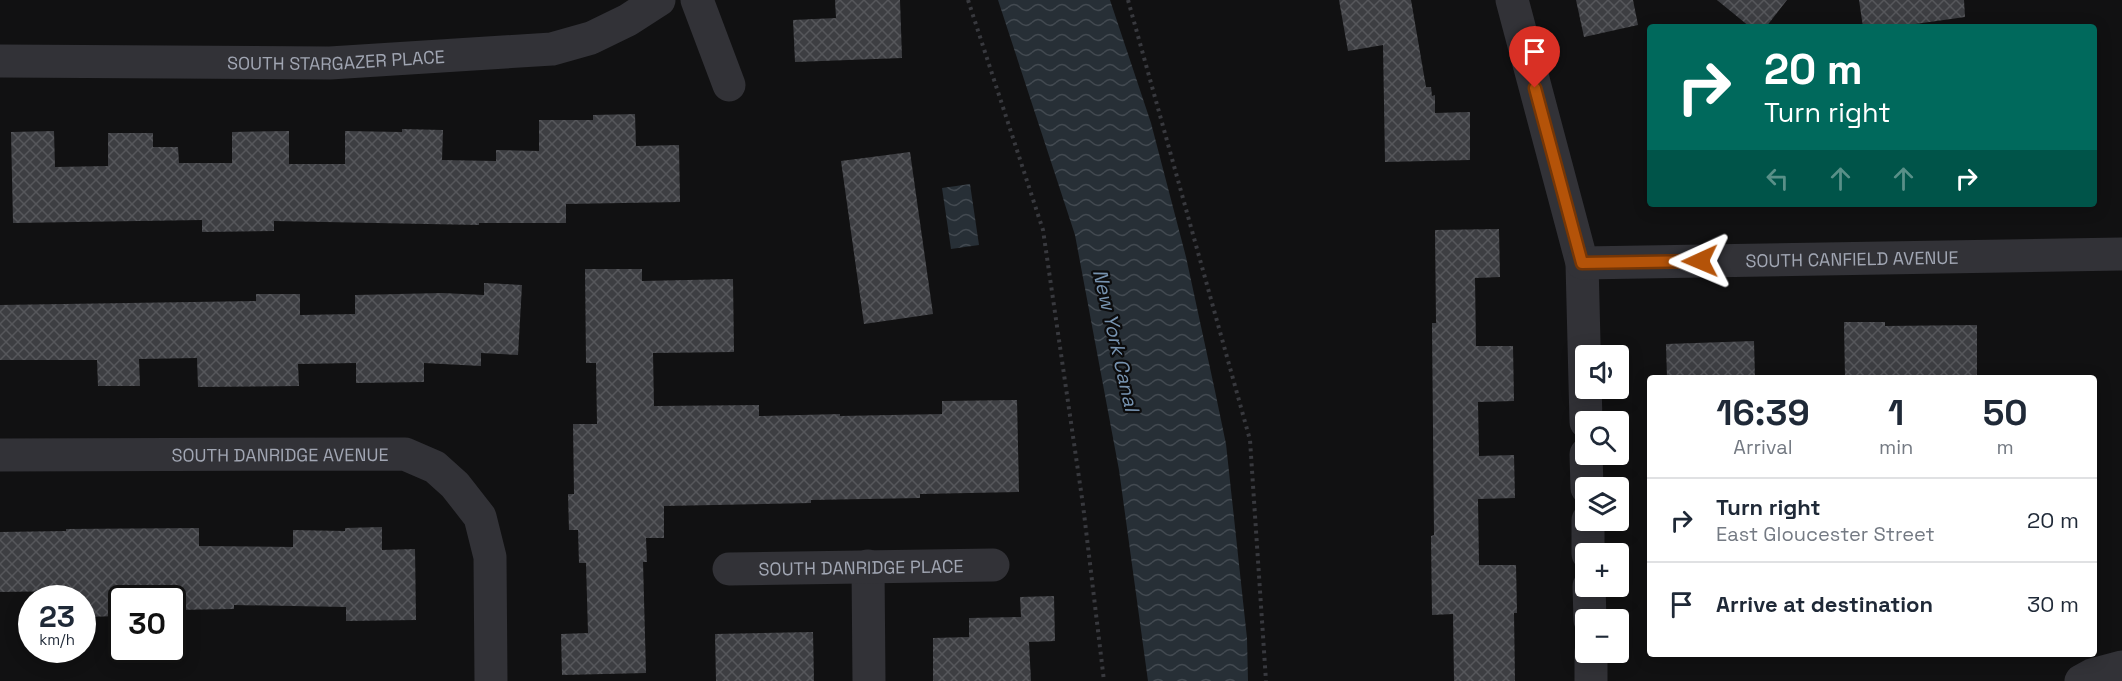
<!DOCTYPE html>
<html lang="en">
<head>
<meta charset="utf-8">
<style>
  body { margin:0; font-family:"Space Grotesk",sans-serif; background:#f6f6f7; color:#1f2937; height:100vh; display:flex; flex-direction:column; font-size:22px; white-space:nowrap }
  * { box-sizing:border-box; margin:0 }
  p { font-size:20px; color:#747a83 }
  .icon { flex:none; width:33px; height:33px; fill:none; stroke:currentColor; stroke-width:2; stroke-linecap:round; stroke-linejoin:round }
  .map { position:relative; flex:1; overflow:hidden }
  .drawer { position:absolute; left:1647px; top:375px; width:450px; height:282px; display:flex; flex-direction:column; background:#fff; border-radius:6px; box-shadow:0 3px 15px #0003 }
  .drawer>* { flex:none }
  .top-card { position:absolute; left:1647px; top:24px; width:450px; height:183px; border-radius:6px; box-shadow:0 3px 15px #0003; background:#00695c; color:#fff; overflow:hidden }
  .tools { position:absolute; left:1575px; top:345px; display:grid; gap:12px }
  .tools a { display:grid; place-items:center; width:54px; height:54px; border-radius:6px; background:#fff; box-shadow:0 3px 15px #0003; font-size:30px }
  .speed { position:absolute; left:18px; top:585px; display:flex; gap:12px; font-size:30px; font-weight:700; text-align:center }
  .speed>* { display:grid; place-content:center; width:78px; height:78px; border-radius:50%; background:#fff; box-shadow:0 3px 15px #0003; line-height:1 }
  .speed small { font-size:15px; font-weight:400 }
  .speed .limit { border:3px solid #111; border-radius:9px; background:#fff; color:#111 }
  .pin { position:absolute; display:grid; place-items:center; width:51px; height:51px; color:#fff; margin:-62px -26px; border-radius:50% 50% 50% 0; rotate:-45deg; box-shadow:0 0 6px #0007 }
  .pin .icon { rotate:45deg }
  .me { position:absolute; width:66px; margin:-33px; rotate:269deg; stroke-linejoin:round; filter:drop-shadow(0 0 4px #0008) }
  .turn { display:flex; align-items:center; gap:21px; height:126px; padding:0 18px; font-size:27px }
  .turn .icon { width:78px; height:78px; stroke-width:2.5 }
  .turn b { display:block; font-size:42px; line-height:51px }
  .lanes { display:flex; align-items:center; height:57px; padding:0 18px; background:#0003; justify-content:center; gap:30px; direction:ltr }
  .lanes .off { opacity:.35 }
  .eta { display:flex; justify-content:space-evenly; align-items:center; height:102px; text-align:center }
  .eta b { font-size:36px; font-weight:600; line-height:42px }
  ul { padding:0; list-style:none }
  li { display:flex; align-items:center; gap:18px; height:84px; padding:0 18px; border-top:2px solid #e0e1e3 }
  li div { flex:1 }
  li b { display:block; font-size:22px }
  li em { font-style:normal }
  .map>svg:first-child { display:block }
  .water { fill:url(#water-waves) }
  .building { fill:url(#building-cross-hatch) }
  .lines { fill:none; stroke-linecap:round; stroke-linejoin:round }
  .path { stroke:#38393e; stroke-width:4; stroke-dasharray:3 4.5; stroke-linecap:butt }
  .minor { stroke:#323237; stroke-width:33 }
  .route-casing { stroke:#753606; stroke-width:15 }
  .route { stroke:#b45309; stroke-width:10 }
  .labels { text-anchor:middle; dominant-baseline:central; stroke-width:4.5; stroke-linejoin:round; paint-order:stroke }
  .street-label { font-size:18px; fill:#a1a6b3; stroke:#0c0c0d }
  .water-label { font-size:20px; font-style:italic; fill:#7793b0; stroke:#0c0c0d }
</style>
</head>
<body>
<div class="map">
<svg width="2122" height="681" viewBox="0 0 2122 681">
  <defs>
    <pattern id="water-waves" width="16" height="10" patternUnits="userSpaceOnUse" patternTransform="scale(1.5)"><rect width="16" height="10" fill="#272f36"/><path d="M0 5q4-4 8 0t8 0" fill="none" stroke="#434a51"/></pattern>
    <pattern id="building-cross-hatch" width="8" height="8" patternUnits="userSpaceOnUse" patternTransform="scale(1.5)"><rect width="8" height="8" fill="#3d3e42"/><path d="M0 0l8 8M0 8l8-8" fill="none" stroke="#56575b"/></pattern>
  </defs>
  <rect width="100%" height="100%" fill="#111112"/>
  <path class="water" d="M 998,0 L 1110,0 L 1151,123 L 1186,257 L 1215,391 L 1226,444 L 1247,638 L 1248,681 L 1148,681 L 1119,470 L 1075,235 Z
    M 970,184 L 979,245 L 951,249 L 942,188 Z"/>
  <path class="building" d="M 835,0 L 900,0 L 902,58 L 795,62 L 793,20 L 836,18 Z
    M 1339,0 L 1411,0 L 1426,87 L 1431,87 L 1432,96 L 1435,95 L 1435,113 L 1470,112 L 1470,160 L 1385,162 L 1383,45 L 1348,51 Z
    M 1576,0 L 1633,0 L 1638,25 L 1584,37 Z
    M 1717,0 L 1787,0 L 1766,27 L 1750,27 Z
    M 1859,0 L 1964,0 L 1965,17 L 1894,27 L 1863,27 Z
    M 635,114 L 636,146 L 679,145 L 680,202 L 566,204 L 566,223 L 479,223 L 479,225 L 274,221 L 274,231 L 202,232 L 202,220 L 13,223 L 11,132 L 54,131 L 55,167 L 108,166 L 108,133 L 153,133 L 153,147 L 178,147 L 179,163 L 232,163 L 232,132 L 289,131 L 289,164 L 345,164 L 345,131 L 402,132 L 402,129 L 443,130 L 442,160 L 496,161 L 496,150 L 539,151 L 539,120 L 593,120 L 593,115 Z
    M 910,152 L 933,314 L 864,324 L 841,161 Z
    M 1499,229 L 1500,277 L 1475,278 L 1476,346 L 1513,346 L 1514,401 L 1478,402 L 1479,456 L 1514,455 L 1515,498 L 1478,499 L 1479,565 L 1516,565 L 1517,613 L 1514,613 L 1515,681 L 1454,681 L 1453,614 L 1432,615 L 1431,536 L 1434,535 L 1432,323 L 1436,323 L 1435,230 Z
    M 585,269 L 642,269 L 642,281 L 733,279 L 734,352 L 653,353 L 654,406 L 759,405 L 759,416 L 840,414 L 840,416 L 942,414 L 942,401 L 1017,400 L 1019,492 L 920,494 L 920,498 L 811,500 L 811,503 L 664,506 L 664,538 L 646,538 L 647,562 L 643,562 L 646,673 L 562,675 L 561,634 L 588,633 L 586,563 L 579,563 L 578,530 L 569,530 L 568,494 L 574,494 L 573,424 L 597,424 L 596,363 L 586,363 Z
    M 484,283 L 522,285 L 518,355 L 481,353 L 481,366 L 424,363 L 424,382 L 356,383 L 356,363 L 298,364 L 299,386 L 198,387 L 197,358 L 139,359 L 140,386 L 98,386 L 97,360 L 0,360 L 0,305 L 256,301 L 256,294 L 300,294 L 300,315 L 355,314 L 355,295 L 442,293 L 484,295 Z
    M 1844,322 L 1885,322 L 1885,326 L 1977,325 L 1977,378 L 1845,378 Z
    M 1754,341 L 1755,378 L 1667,378 L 1666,344 Z
    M 382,527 L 382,550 L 415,549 L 416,620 L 346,621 L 346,607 L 234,605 L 234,609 L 172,610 L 172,598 L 122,598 L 122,616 L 82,617 L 82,598 L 67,598 L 67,591 L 0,592 L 0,532 L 66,531 L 66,529 L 199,528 L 199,546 L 293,547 L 293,530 L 345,531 L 345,528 Z
    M 1054,596 L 1055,641 L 1029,642 L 1031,681 L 933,681 L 933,638 L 969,637 L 969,618 L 1021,617 L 1020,597 Z
    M 813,632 L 814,681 L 716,681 L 715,634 Z"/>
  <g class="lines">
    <path class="path" d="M 968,0 L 1043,230 L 1083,505 L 1104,681
      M 1128,0 L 1250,440 L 1266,681"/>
    <g class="minor">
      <path d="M 697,0 L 729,85"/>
      <path d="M 1512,0 L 1582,263 L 1586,422"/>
      <path id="s1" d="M 0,61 L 330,63 L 552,49 L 591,38 L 628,20 L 659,0"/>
      <path id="s2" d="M 1582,263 L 2122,254"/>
      <path d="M 1586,454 L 1587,488"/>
      <path id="s3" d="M 0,455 L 405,454 L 435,467 L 455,485 L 480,517 L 490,557 L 491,681"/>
      <path d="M 1588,520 L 1588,554"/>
      <path d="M 868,566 L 869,681"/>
      <path id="s4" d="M 729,569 L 993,565"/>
      <path d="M 1589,586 L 1590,620"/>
      <path d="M 1591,652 L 1591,681"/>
      <path d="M 2081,681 L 2092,675 L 2122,667"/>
    </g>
  </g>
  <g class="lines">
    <defs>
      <path id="route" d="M 1535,88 L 1582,263 L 1700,261"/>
    </defs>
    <use href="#route" class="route-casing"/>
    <use href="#route" class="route"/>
  </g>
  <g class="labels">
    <g class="street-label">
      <text stroke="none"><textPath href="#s1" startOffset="336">SOUTH STARGAZER PLACE</textPath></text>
      <text stroke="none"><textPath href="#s2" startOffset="270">SOUTH CANFIELD AVENUE</textPath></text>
      <text stroke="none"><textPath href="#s3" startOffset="280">SOUTH DANRIDGE AVENUE</textPath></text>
      <text stroke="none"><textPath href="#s4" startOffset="132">SOUTH DANRIDGE PLACE</textPath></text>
    </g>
    <g class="water-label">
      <text transform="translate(1116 340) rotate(77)">New York Canal</text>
    </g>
  </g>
</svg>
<div class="tools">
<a><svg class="icon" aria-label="sound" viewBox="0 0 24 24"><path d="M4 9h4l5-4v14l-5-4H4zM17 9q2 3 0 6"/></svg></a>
<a><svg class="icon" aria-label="search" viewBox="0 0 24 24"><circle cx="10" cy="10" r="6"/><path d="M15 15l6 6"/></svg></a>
<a><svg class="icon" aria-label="layers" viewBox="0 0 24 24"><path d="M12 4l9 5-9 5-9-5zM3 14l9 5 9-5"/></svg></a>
<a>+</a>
<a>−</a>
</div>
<div class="speed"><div>23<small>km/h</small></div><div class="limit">30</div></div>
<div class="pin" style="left:1535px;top:88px;background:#d93025"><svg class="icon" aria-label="arrive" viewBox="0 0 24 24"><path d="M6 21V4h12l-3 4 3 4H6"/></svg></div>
<svg class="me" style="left:1700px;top:261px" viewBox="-20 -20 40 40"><path d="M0-17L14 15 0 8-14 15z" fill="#b45309" stroke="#fff" stroke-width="4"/></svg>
<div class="top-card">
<div class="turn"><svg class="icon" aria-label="right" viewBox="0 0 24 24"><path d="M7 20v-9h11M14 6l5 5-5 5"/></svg><div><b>20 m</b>Turn right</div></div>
<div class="lanes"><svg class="icon off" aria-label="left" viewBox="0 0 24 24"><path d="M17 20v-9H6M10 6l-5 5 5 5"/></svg><svg class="icon off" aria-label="ahead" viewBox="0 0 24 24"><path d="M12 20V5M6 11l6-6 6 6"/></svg><svg class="icon off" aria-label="ahead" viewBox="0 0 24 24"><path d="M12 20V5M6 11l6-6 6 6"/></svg><svg class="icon" aria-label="right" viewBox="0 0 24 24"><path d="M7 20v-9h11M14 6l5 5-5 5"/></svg></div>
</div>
<section class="drawer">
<div class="eta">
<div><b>16:39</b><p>Arrival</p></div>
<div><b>1</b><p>min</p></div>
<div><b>50</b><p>m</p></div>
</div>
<ul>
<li><svg class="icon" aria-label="right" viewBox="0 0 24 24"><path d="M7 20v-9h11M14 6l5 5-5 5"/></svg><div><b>Turn right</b><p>East Gloucester Street</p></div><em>20 m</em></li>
<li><svg class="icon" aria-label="arrive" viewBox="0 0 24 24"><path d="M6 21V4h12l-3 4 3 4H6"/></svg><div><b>Arrive at destination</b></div><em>30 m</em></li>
</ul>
</section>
</div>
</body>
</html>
